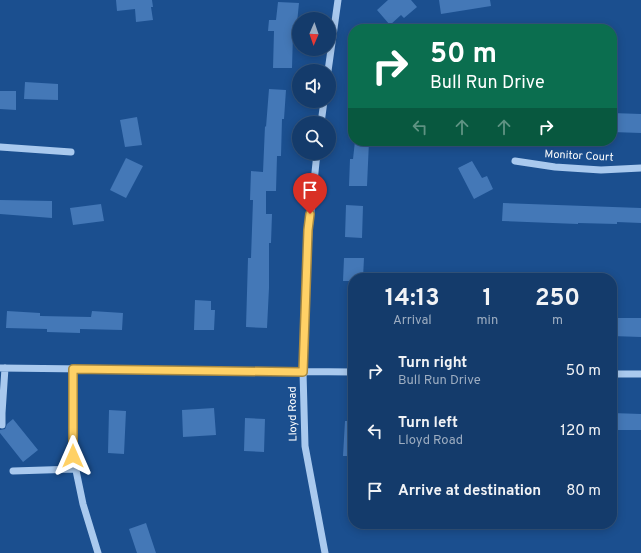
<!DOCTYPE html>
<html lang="en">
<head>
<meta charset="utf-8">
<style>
  body { margin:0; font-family:Overpass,sans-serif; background:#1d4271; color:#f1f3f6; height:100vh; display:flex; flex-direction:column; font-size:15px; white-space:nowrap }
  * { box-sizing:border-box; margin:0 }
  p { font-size:13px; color:#9dadc1 }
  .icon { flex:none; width:22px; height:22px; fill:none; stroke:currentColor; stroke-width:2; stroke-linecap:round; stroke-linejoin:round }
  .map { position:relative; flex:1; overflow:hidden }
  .drawer { position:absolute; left:348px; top:273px; width:269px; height:256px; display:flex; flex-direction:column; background:#143b6b; border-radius:16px; box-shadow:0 2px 10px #0003,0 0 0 1px #33557e }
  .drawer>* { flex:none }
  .hud { position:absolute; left:348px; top:24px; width:269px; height:122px; border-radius:16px; box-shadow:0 2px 10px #0003,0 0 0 1px #33557e; background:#0b6e4f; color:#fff; overflow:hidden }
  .needle { width:26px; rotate:182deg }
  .controls { position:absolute; left:292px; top:12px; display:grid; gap:8px }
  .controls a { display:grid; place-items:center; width:44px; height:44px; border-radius:50%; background:#143b6b; box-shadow:0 2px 10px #0003,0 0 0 1px #33557e; font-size:20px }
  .pin { position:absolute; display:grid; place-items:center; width:34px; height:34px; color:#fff; margin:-41px -17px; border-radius:50% 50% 50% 0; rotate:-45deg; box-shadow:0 0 4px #0007 }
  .pin .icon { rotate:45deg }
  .me { position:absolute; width:44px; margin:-22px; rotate:0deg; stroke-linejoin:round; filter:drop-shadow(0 0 3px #0008) }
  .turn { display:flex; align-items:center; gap:14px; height:84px; padding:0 16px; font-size:18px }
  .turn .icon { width:52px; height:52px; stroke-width:2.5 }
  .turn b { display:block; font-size:28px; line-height:34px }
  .lanes { display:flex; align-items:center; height:38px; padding:0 16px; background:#0003; justify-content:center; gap:20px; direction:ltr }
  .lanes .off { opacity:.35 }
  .eta { display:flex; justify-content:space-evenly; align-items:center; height:68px; text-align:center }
  .eta b { font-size:24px; font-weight:700; line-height:28px }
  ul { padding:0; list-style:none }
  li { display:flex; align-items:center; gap:12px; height:60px; padding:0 16px }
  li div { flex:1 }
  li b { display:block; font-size:15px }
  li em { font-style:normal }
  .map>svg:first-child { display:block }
  .building { fill:#4478b7 }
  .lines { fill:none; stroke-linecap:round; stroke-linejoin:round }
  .minor { stroke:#a9c9ee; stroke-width:7 }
  .route-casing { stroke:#a68842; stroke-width:10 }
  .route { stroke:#ffd166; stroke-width:7 }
  .labels { text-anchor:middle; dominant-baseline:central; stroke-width:3; stroke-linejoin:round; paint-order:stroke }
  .street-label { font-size:11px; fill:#fff; stroke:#1b4f8f }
</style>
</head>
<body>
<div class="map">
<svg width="641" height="553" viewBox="0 0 641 553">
  <rect width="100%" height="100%" fill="#1b4f8f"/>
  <path class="building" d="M 116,0 L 152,0 L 153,7 L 151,7 L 153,20 L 136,22 L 135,9 L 117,11 Z
    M 388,0 L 411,0 L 417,7 L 404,18 L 401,15 L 390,25 L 377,10 Z
    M 439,0 L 490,0 L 491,6 L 441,14 Z
    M 278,2 L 299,3 L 296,33 L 293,33 L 292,68 L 273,68 L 274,31 L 268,31 L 269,20 L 276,20 Z
    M 25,82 L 58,84 L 58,100 L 24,99 Z
    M 269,89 L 286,90 L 284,119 L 282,119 L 281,156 L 277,156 L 276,191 L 266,191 L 266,214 L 272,214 L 271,243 L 269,243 L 269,288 L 267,328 L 246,327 L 248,258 L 251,258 L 253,200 L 250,200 L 251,171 L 263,172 L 265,126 L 266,127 Z
    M 0,91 L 16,91 L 16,110 L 0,109 Z
    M 612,113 L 641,114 L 641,133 L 612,132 Z
    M 137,117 L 142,145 L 125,147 L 120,120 Z
    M 355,141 L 369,141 L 367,186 L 349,186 L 350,159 L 353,159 Z
    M 126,158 L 143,166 L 126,198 L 110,190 Z
    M 472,161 L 482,178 L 487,176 L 493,189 L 474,199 L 458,168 Z
    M 0,200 L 52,201 L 52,218 L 0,214 Z
    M 503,203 L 641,208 L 641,223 L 617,222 L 617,224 L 578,223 L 578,224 L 502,221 Z
    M 101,204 L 104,221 L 73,225 L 70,208 Z
    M 346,205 L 363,206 L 362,238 L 345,237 Z
    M 344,258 L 364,258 L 363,278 L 353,278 L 353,281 L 343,281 Z
    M 195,300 L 211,301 L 211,310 L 215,310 L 214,330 L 194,330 Z
    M 7,311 L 40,313 L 40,316 L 91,317 L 92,311 L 123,313 L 122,330 L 80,329 L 80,333 L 47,332 L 47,329 L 6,328 Z
    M 612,318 L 641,318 L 641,337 L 612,336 Z
    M 214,408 L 216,435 L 183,437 L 182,410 Z
    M 109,410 L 126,411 L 124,454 L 108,453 Z
    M 612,413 L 641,414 L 641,430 L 612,430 Z
    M 245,418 L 265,419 L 264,452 L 244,451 Z
    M 13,419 L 38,450 L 23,462 L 0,433 L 0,430 L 5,429 L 7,424 Z
    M 345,421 L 353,421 L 353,456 L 343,456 Z
    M 146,523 L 156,553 L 137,553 L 129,529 Z"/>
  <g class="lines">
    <path class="minor" d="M 328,71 L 338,0
      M 321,123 L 324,101
      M 0,147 L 71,152
      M 317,153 L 309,230 L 303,372 L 305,446 L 325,553
      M 515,161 L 555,167 L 601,170 L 641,168
      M 0,368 L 353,372
      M 73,369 L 73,456 L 83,504 L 98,553
      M 612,374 L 641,374
      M 2,425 L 2,413 L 5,368
      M 13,471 L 76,469"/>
  </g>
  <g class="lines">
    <defs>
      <path id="route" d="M 73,456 L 73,369 L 303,372 L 308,230 L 310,214"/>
    </defs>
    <use href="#route" class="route-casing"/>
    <use href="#route" class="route"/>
  </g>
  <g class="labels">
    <g class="street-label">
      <text transform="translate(579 156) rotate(3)">Monitor Court</text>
      <text transform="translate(293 414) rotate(-91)">Lloyd Road</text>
    </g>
  </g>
</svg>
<div class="controls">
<a><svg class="needle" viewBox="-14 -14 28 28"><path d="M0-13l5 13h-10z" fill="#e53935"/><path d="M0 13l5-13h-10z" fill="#9dadc1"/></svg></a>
<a><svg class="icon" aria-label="sound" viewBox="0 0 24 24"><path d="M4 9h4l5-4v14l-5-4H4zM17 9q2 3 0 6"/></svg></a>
<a><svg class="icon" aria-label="search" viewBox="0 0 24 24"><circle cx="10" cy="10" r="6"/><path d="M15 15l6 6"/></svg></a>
</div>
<div class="pin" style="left:310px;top:214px;background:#d93025"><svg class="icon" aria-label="arrive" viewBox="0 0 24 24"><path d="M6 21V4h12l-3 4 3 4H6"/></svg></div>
<svg class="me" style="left:73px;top:456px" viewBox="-20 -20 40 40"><path d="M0-17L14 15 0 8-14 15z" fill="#ffd166" stroke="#fff" stroke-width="4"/></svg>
<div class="hud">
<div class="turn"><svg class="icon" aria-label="right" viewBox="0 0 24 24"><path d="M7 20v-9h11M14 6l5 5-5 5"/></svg><div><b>50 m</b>Bull Run Drive</div></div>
<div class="lanes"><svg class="icon off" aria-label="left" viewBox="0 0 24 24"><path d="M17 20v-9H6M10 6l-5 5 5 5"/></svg><svg class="icon off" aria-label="ahead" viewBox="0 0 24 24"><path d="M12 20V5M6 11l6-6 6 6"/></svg><svg class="icon off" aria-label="ahead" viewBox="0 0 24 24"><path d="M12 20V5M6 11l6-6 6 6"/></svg><svg class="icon" aria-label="right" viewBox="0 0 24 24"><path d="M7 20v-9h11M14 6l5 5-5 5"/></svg></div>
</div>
<section class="drawer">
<div class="eta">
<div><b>14:13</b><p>Arrival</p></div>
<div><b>1</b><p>min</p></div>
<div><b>250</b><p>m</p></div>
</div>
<ul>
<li><svg class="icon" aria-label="right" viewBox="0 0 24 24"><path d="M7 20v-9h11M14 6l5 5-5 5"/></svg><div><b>Turn right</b><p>Bull Run Drive</p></div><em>50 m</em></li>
<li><svg class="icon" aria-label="left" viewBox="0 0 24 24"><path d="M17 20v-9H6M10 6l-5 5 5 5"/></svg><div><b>Turn left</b><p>Lloyd Road</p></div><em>120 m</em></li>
<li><svg class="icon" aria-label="arrive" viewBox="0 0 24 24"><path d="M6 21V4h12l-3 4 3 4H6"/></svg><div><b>Arrive at destination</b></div><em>80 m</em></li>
</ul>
</section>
</div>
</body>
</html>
